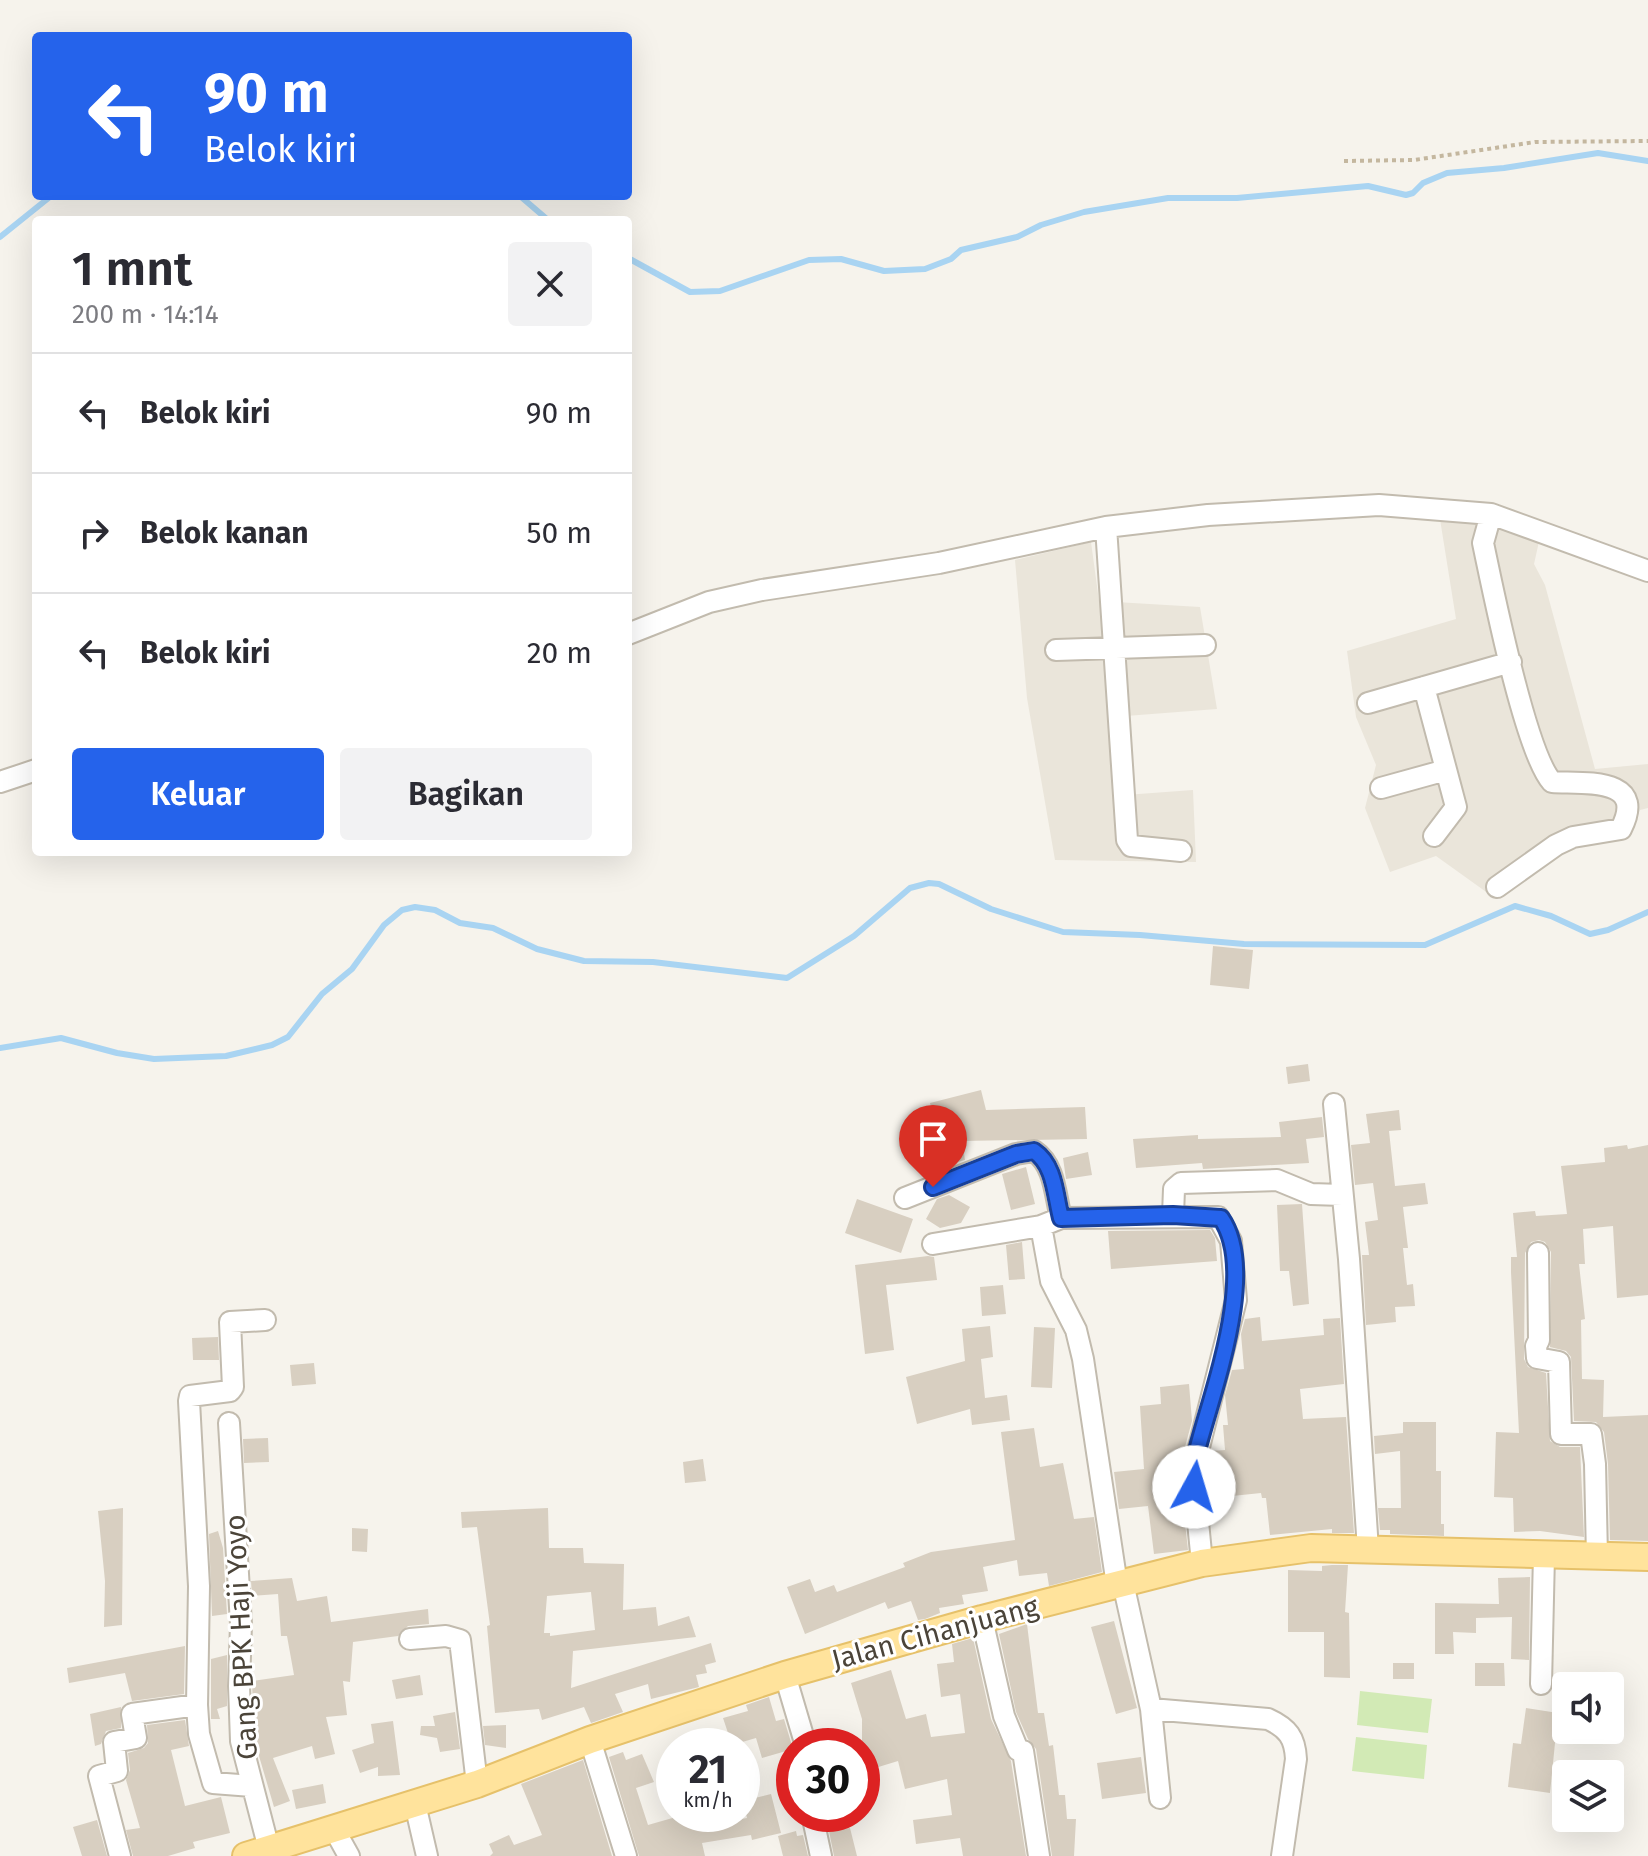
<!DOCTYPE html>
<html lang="id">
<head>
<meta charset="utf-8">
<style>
  body { margin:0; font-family:"Fira Sans",sans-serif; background:#f2f2f3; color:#2b2b33; height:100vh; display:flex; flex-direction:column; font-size:30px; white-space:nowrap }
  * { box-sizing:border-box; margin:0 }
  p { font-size:26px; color:#7c7c81 }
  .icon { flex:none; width:44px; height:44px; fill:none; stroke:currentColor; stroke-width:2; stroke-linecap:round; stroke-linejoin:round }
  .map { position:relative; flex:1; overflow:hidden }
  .details { position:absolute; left:32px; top:216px; width:600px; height:640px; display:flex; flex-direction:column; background:#fff; border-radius:8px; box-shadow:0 8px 32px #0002 }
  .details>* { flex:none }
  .guide { position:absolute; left:32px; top:32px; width:600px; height:168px; border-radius:8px; box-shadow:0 8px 32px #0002; background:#2563eb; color:#fff; overflow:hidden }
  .tools { position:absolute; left:1552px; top:1672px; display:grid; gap:16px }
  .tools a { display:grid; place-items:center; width:72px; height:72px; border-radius:8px; background:#fff; box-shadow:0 8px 32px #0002; font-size:40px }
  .speed { position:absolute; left:656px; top:1728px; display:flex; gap:16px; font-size:40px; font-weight:700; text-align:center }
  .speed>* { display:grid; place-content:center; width:104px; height:104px; border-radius:50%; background:#fff; box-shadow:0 8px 32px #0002; line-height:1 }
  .speed small { font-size:20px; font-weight:400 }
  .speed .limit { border:12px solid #d22; background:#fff; color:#111 }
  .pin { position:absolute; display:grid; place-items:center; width:68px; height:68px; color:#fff; margin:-82px -34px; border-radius:50% 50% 50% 0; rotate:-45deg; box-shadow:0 0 8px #0007 }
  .pin .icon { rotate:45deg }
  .me { position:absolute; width:88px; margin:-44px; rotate:6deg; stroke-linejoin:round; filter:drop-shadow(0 0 6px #0008) }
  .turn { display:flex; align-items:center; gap:28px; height:168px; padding:0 40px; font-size:36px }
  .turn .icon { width:104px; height:104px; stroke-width:2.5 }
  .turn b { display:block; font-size:56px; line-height:68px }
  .round { display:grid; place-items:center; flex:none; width:84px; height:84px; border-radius:8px; background:#f2f2f3 }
  .overview { display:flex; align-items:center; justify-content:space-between; height:136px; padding:0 40px }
  h1 { font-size:48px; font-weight:600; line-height:60px }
  .action { display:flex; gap:16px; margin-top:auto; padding:16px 40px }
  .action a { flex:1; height:92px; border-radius:8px; background:#2563eb; color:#fff; font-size:32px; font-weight:600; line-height:92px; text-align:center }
  .action a+a { background:#f2f2f3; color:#2b2b33 }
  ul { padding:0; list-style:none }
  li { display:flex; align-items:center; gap:24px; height:120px; padding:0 40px; border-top:2px solid #e1e1e2 }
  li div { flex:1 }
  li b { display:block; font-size:30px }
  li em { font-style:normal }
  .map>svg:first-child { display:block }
  .residential { fill:#eae5da }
  .green { fill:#d2eab5 }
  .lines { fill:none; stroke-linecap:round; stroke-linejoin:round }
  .stream { stroke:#a9d4f2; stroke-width:6 }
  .building { fill:#d8cfc1; fill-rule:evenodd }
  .minor-casing { stroke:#c2bbae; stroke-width:24 }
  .major-casing { stroke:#e6c16a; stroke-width:30 }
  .path { stroke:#c4b79f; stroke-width:4; stroke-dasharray:4 4; stroke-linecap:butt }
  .minor { stroke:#fff; stroke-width:20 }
  .major { stroke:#ffe39c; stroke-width:26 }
  .route-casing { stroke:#184099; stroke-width:20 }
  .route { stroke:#2563eb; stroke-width:14 }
  .labels { text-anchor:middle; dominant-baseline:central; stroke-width:6; stroke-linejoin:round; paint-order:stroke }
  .street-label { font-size:28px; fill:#4b4439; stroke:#fff }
</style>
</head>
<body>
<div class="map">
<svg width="1648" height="1856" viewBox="0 0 1648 1856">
  <rect width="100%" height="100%" fill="#f6f3ec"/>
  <path class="residential" d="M 1439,513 L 1540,537 L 1534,564 L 1545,585 L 1595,769 L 1648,764 L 1648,808 L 1640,810 L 1629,836 L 1573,845 L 1496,899 L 1436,856 L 1390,872 L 1365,808 L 1376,765 L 1356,717 L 1347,651 L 1456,619 Z
    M 1091,542 L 1099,601 L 1200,607 L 1217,709 L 1113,717 L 1125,795 L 1193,790 L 1196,862 L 1055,860 L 1027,698 L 1015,560 Z"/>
  <path class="green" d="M 1360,1691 L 1432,1699 L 1428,1733 L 1357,1725 Z
    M 1356,1737 L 1427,1745 L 1424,1779 L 1352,1771 Z"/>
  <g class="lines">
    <path class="stream" d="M 520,196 L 548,220
      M 0,237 L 51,196
      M 628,258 L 690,292 L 720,291 L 809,260 L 841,259 L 884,271 L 925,269 L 951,259 L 961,250 L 1017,237 L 1041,225 L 1084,212 L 1168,198 L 1237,198 L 1368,186 L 1406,195 L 1413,193 L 1423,183 L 1447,173 L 1504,168 L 1598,153 L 1648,161
      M 0,1048 L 61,1038 L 117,1053 L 154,1059 L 226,1056 L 272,1045 L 288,1037 L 322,994 L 352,969 L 384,925 L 402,910 L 415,907 L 435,910 L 460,923 L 493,928 L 537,949 L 584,961 L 653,962 L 787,978 L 854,936 L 910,888 L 929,883 L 939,884 L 991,909 L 1063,932 L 1140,935 L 1244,944 L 1425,945 L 1515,906 L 1551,916 L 1590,934 L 1608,930 L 1648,912"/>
  </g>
  <path class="building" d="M 1213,946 L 1253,950 L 1249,989 L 1210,985 Z
    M 1308,1064 L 1310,1081 L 1288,1084 L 1286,1067 Z
    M 981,1090 L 986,1110 L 1085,1107 L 1087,1139 L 962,1141 L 965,1160 L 929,1170 L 926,1152 L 942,1150 L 930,1103 Z
    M 1399,1110 L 1401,1130 L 1389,1131 L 1395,1186 L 1425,1183 L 1428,1204 L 1403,1207 L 1408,1248 L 1403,1248 L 1407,1285 L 1413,1284 L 1415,1306 L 1395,1307 L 1396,1322 L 1366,1325 L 1362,1255 L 1369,1255 L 1365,1222 L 1378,1220 L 1373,1183 L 1355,1185 L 1351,1145 L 1370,1143 L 1366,1114 Z
    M 1322,1117 L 1324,1137 L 1306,1139 L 1309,1163 L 1203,1169 L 1202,1163 L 1136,1168 L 1133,1139 L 1198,1135 L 1198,1139 L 1281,1137 L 1279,1122 Z
    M 1627,1145 L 1628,1149 L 1648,1145 L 1648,1295 L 1617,1298 L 1613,1226 L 1583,1229 L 1585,1264 L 1579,1264 L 1585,1319 L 1581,1320 L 1582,1379 L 1604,1380 L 1603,1417 L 1648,1415 L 1648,1541 L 1610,1540 L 1608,1464 L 1604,1432 L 1596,1422 L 1574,1421 L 1571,1357 L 1566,1351 L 1550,1347 L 1551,1252 L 1545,1242 L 1539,1240 L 1531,1242 L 1525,1253 L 1524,1359 L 1528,1367 L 1546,1373 L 1550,1441 L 1560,1447 L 1580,1447 L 1584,1537 L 1540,1531 L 1514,1532 L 1513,1498 L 1494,1497 L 1496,1432 L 1519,1433 L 1511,1272 L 1511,1257 L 1517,1257 L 1513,1213 L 1535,1211 L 1536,1216 L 1567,1214 L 1561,1166 L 1605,1162 L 1604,1148 Z
    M 1088,1152 L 1092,1175 L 1066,1179 L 1063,1158 Z
    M 1026,1167 L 1035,1204 L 1011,1210 L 1002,1174 Z
    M 949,1195 L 970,1207 L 961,1223 L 940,1228 L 926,1219 L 937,1199 Z
    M 857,1199 L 913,1219 L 901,1253 L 845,1233 Z
    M 1302,1204 L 1309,1304 L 1293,1306 L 1289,1271 L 1280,1271 L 1277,1205 Z
    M 1210,1230 L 1215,1238 L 1217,1261 L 1111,1269 L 1108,1231 Z
    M 1022,1242 L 1025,1279 L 1009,1280 L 1006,1245 Z
    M 928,1256 L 934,1257 L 937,1280 L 886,1285 L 894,1350 L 865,1354 L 855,1265 Z
    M 1003,1285 L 1006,1314 L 982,1316 L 980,1287 Z
    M 1260,1317 L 1262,1341 L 1324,1335 L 1323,1319 L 1340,1318 L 1344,1384 L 1300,1389 L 1303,1419 L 1346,1417 L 1354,1533 L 1332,1533 L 1332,1529 L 1270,1535 L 1266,1498 L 1262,1498 L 1261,1493 L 1213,1498 L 1209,1461 L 1211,1451 L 1225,1450 L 1223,1425 L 1228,1425 L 1225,1395 L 1232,1370 L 1244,1369 L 1241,1334 L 1245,1319 Z
    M 990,1326 L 993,1357 L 981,1359 L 985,1398 L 1007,1395 L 1010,1420 L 972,1425 L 970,1409 L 917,1424 L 906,1377 L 965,1361 L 962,1329 Z
    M 1034,1327 L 1055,1328 L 1052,1388 L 1031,1387 Z
    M 218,1337 L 219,1360 L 193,1360 L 192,1338 Z
    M 314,1363 L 316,1384 L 292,1386 L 290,1365 Z
    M 1189,1384 L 1192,1421 L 1179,1469 L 1188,1550 L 1154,1554 L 1148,1506 L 1119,1509 L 1114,1472 L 1144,1469 L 1140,1406 L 1161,1404 L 1160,1387 Z
    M 1403,1422 L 1436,1422 L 1436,1471 L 1441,1471 L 1441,1524 L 1444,1524 L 1444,1536 L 1390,1534 L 1390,1530 L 1380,1530 L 1378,1508 L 1401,1508 L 1400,1451 L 1375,1454 L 1374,1436 L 1403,1433 Z
    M 1034,1428 L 1040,1467 L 1063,1463 L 1074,1519 L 1094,1517 L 1102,1572 L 1049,1586 L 1047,1573 L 1019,1576 L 1017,1560 L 983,1567 L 988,1591 L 962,1595 L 964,1604 L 939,1608 L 940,1613 L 925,1619 L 918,1620 L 911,1601 L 888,1609 L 885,1602 L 805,1634 L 787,1587 L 810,1579 L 815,1592 L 834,1585 L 837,1592 L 905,1567 L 903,1563 L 931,1552 L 1015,1540 L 1001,1432 Z
    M 268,1438 L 269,1462 L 244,1463 L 243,1439 Z
    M 703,1459 L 706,1481 L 685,1483 L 683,1462 Z
    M 123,1508 L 122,1625 L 104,1627 L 105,1581 L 98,1511 Z
    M 548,1508 L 549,1548 L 583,1548 L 584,1563 L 624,1564 L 623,1610 L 656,1607 L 658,1626 L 689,1616 L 696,1637 L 573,1651 L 571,1688 L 711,1643 L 716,1662 L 705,1665 L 707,1673 L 696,1675 L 699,1687 L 651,1699 L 648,1684 L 615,1694 L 623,1712 L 591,1723 L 584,1707 L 542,1720 L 539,1709 L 495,1713 L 487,1626 L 490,1625 L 477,1527 L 462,1528 L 461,1512 ZM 591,1592 L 595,1630 L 550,1636 L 550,1633 L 544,1633 L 547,1596 Z
    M 352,1528 L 368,1529 L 367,1552 L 352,1551 Z
    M 218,1531 L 223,1548 L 227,1614 L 212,1616 L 209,1534 Z
    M 1332,1565 L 1348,1565 L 1345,1612 L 1349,1613 L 1350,1678 L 1324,1677 L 1324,1632 L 1288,1632 L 1288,1570 L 1322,1571 L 1322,1566 Z
    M 1530,1577 L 1529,1660 L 1511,1659 L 1512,1617 L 1476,1618 L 1476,1633 L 1453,1632 L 1454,1654 L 1435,1654 L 1435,1603 L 1499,1604 L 1498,1578 Z
    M 292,1578 L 297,1601 L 327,1596 L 331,1622 L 428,1609 L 429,1624 L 408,1626 L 398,1636 L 353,1642 L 350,1682 L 343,1681 L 347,1715 L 326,1717 L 335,1754 L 315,1759 L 312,1746 L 273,1758 L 290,1801 L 274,1807 L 254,1739 L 252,1681 L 294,1675 L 287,1636 L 281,1636 L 278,1594 L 252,1596 L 251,1581 Z
    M 1114,1621 L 1137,1708 L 1116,1714 L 1091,1627 Z
    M 1027,1624 L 1038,1713 L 1044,1713 L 1049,1746 L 1053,1745 L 1059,1795 L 1065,1795 L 1067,1819 L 1076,1819 L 1074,1856 L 1052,1856 L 1036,1749 L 1028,1739 L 1016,1712 L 999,1634 Z
    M 973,1638 L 991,1719 L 1011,1761 L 1026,1856 L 963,1856 L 960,1838 L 916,1844 L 913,1820 L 952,1815 L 947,1779 L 905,1789 L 898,1761 L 862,1772 L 862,1719 L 851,1683 L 891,1670 L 906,1719 L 926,1714 L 931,1737 L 965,1733 L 960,1694 L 941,1697 L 937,1664 L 954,1662 L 952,1644 Z
    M 185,1646 L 184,1694 L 132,1701 L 125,1673 L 69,1683 L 67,1668 Z
    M 227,1655 L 227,1706 L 217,1709 L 220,1719 L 211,1719 L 211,1659 Z
    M 1393,1663 L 1414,1663 L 1414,1679 L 1393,1679 Z
    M 1475,1663 L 1504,1663 L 1505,1686 L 1475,1686 Z
    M 420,1675 L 423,1695 L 396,1699 L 392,1680 Z
    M 769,1697 L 776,1721 L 784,1719 L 793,1749 L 762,1758 L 756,1738 L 732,1745 L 723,1718 L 748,1711 L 746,1705 Z
    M 121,1707 L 121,1728 L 106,1731 L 101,1744 L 95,1746 L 90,1714 Z
    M 1526,1708 L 1558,1713 L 1550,1793 L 1508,1787 L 1513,1743 L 1521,1744 Z
    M 455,1712 L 460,1749 L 440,1752 L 437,1738 L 420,1735 L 421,1726 L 435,1726 L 433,1716 Z
    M 185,1720 L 189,1746 L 171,1750 L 185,1806 L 221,1797 L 230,1833 L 193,1842 L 195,1848 L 168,1856 L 133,1856 L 126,1830 L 140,1828 L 126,1780 L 130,1770 L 128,1753 L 144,1748 L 148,1743 L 147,1725 Z
    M 393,1721 L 400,1775 L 378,1776 L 378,1767 L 360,1773 L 352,1750 L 374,1743 L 371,1724 Z
    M 506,1725 L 506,1748 L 485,1745 L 483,1726 Z
    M 623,1752 L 626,1760 L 642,1754 L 654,1782 L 636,1788 L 648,1825 L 676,1817 L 675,1814 L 700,1814 L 702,1826 L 747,1818 L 743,1801 L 771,1794 L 781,1833 L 752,1840 L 751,1835 L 702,1843 L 705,1856 L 639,1856 L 609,1757 Z
    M 1141,1757 L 1146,1793 L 1102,1799 L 1097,1763 Z
    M 583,1760 L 612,1856 L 490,1856 L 493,1853 L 489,1844 L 509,1835 L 514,1845 L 542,1835 L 521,1784 Z
    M 323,1784 L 326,1803 L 296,1809 L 292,1790 Z
    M 97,1820 L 107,1856 L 82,1856 L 73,1827 Z
    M 850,1828 L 857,1856 L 834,1856 L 829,1831 Z
    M 796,1831 L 797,1836 L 803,1835 L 808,1856 L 783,1856 L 778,1836 Z"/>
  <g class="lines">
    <defs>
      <path id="minor" d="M 1491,514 L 1483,543 C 1493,590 1525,752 1552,782 C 1583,784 1648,776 1621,829 L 1573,837 L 1556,845 L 1497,887
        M 1106,527 L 1127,840 L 1131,846 L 1181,851
        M 628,634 L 709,602 L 762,590 L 939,563 L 1106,527 L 1208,515 L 1379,505 L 1491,514 L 1648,571
        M 1056,650 L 1205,645
        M 1424,687 L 1456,807 L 1434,836
        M 1368,703 L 1511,662
        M 0,782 L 36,770
        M 1381,788 L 1446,770
        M 1334,1104 L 1349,1259 L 1368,1550
        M 905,1198 L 1016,1154 L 1034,1151 C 1055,1165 1055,1195 1061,1218
        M 1173,1215 L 1174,1189 L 1181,1183 L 1277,1180 L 1311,1194 L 1342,1195
        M 933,1244 L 1041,1226
        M 1538,1253 L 1539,1340 L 1536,1346 L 1537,1358 L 1559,1362 L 1561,1434 L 1591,1434 L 1595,1464 L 1597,1557
        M 229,1423 L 241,1624 L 239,1686 L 241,1741 L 269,1849
        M 1123,1583 L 1151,1709 L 1160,1798
        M 1117,1585 L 1083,1359 L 1076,1330 L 1051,1281 L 1041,1226 L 1061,1218 L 1218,1217 L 1231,1241 L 1236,1300 L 1193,1471 L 1202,1563
        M 982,1619 L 1004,1716 L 1018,1750 L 1023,1751 L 1039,1856
        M 410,1639 L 446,1636 L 460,1640 L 477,1784
        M 785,1675 L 806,1746
        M 1541,1684 L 1544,1555
        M 1151,1709 L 1268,1719 C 1288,1728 1295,1738 1296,1759 L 1282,1856
        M 590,1740 L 626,1856
        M 252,1786 L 213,1783 L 199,1734 L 197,1705 L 199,1586 L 189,1401 L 190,1396 L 230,1391 L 233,1387 L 230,1322 L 265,1320
        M 415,1804 L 427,1856
        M 812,1814 L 821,1856
        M 334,1829 L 349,1856
        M 120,1856 L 99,1776 L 117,1771 L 114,1742 L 136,1738 L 132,1714 L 197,1705"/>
      <path id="major" d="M 246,1856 L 477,1784 L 590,1740 L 785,1675 L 982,1619 L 1202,1563 L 1311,1548 L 1648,1557"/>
    </defs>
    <use href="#minor" class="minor-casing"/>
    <use href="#major" class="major-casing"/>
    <path class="path" d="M 1344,161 L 1414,160 L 1535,142 L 1648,141"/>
    <use href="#minor" class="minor"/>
    <use href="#major" class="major"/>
  </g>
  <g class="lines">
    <defs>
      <path id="route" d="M 933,1187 L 1016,1154 L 1034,1151 C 1055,1165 1055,1195 1061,1218 L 1173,1215 L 1221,1218 C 1258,1271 1213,1389 1198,1447 L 1193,1471 L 1194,1487"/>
    </defs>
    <use href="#route" class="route-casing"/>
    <use href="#route" class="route"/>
  </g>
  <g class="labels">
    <g class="street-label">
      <text transform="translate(935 1633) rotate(-15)">Jalan Cihanjuang</text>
      <text transform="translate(241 1637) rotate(-93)">Gang BPK Haji Yoyo</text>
    </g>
  </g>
</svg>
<div class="tools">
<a><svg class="icon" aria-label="sound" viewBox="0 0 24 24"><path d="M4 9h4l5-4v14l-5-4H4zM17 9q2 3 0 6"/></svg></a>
<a><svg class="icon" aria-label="layers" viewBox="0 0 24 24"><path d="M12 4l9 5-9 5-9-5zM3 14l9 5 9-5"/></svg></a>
</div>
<div class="speed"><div>21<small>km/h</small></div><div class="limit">30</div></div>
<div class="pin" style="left:933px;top:1187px;background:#d93025"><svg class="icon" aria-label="arrive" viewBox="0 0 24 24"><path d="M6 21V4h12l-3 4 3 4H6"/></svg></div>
<svg class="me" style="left:1194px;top:1487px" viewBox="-20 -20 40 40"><circle r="19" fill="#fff"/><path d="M0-13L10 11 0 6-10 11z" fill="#2563eb"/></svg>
<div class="guide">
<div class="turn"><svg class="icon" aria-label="left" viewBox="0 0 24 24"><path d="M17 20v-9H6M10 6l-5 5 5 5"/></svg><div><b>90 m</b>Belok kiri</div></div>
</div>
<section class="details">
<div class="overview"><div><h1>1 mnt</h1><p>200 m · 14:14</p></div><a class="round"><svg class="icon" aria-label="close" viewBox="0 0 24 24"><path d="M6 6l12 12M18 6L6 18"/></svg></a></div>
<ul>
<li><svg class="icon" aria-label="left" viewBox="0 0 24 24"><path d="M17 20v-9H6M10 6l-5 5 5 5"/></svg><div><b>Belok kiri</b></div><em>90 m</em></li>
<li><svg class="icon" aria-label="right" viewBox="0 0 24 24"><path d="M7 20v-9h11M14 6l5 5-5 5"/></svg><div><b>Belok kanan</b></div><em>50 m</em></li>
<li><svg class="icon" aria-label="left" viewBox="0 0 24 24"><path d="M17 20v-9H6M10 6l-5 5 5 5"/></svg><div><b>Belok kiri</b></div><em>20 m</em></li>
</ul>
<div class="action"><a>Keluar</a><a>Bagikan</a></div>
</section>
</div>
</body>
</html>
